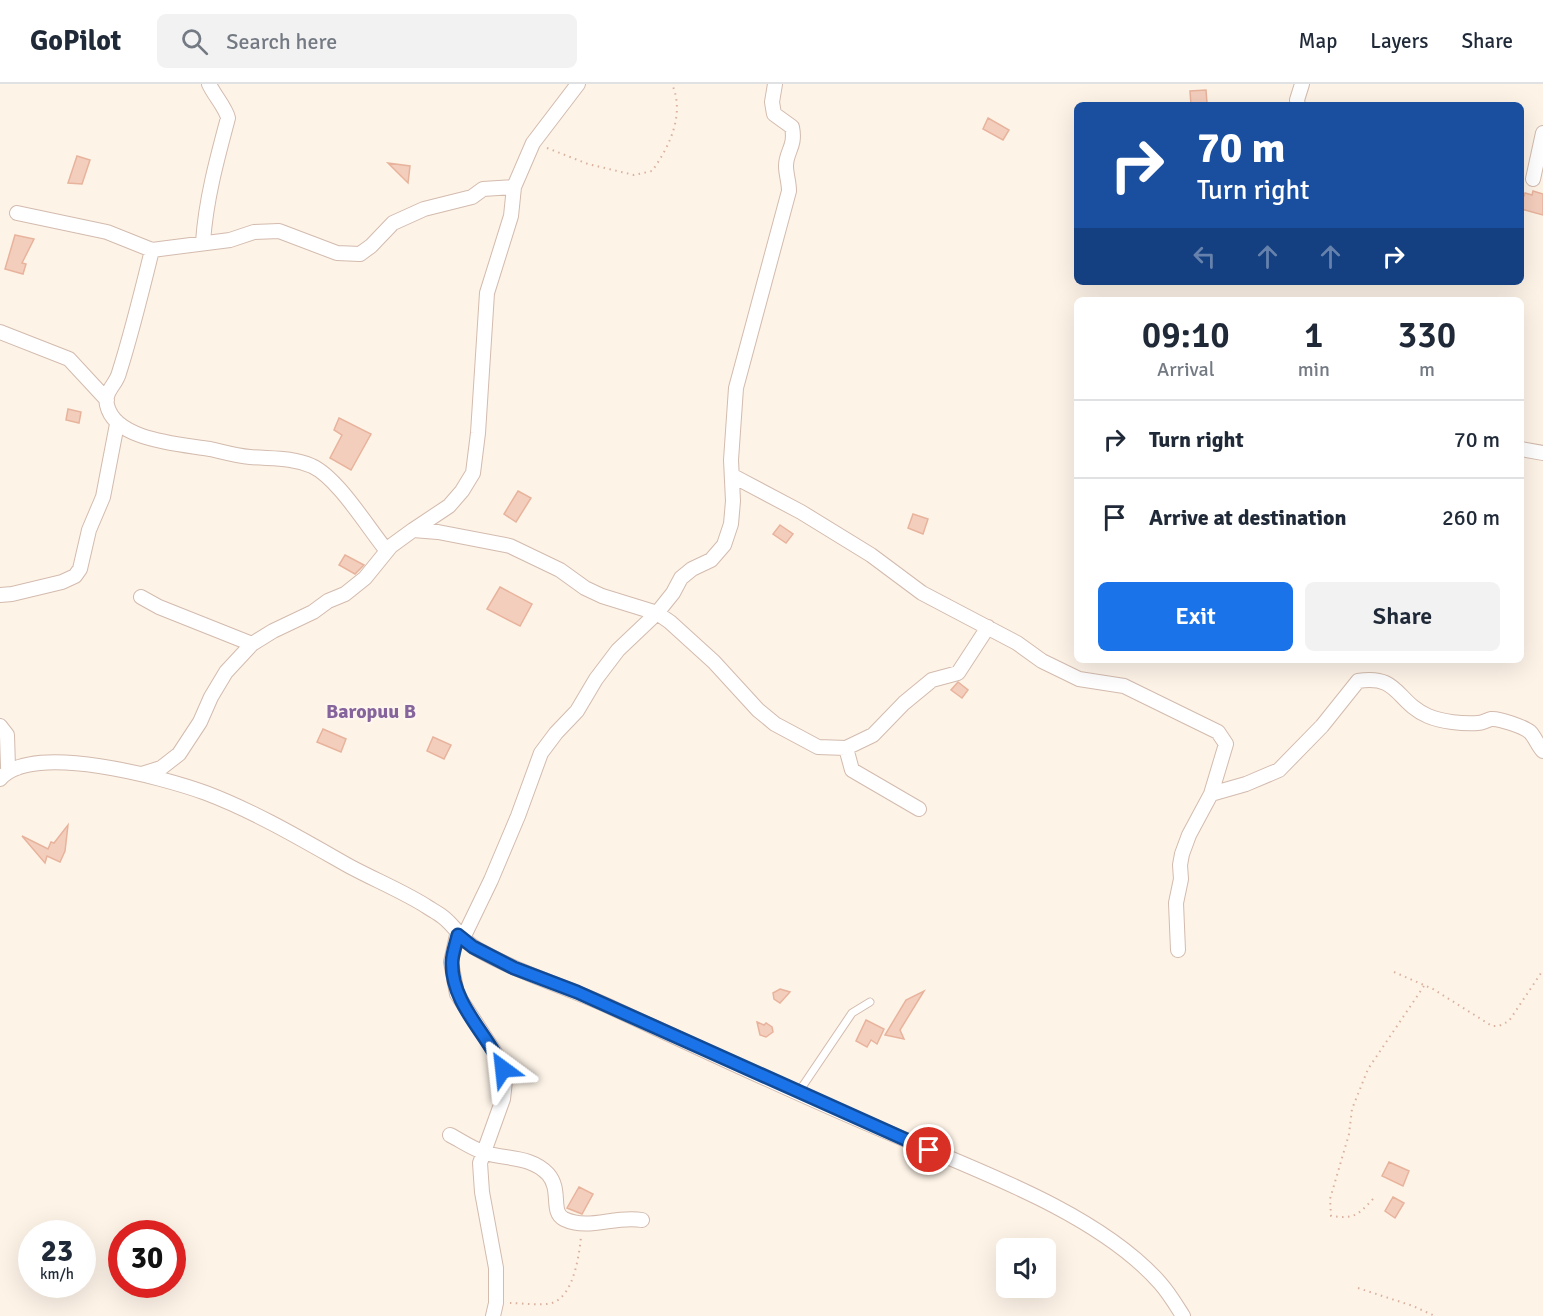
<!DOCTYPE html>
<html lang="en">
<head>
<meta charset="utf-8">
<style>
  body { margin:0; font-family:Signika,sans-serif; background:#f2f2f3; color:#1f2937; height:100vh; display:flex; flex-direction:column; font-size:22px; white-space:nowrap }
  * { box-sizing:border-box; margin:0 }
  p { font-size:20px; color:#747a83 }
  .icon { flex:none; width:33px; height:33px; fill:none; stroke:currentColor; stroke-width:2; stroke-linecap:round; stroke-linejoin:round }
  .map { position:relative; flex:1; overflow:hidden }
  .panel { position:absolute; left:1074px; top:213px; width:450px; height:366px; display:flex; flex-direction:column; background:#fff; border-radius:9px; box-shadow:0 6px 24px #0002 }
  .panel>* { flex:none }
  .banner { position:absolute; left:1074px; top:18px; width:450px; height:183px; border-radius:9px; box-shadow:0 6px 24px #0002; background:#1a4fa0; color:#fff; overflow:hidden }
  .tools { position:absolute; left:996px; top:1154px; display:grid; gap:12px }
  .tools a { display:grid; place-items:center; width:60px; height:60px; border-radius:9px; background:#fff; box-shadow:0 6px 24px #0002; font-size:30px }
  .speed { position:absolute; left:18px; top:1136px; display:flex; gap:12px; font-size:30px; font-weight:700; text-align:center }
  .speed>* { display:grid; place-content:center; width:78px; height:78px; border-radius:50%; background:#fff; box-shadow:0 6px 24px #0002; line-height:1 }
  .speed small { font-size:15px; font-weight:400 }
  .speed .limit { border:9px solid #d22; background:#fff; color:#111 }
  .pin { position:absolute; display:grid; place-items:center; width:51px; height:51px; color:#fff; margin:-26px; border:3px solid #fff; border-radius:50%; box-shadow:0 2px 6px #0007 }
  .me { position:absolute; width:66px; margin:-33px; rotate:330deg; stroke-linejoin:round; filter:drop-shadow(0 0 4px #0008) }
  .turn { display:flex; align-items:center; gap:21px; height:126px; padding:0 24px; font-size:27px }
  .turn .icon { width:78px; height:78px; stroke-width:2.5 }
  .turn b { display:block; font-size:42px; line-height:51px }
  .lanes { display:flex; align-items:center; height:57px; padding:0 24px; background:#0003; justify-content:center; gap:30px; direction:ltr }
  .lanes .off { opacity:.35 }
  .eta { display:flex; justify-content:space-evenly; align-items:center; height:102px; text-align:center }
  .eta b { font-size:36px; font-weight:600; line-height:42px }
  .action { display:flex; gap:12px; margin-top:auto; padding:12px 24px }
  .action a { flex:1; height:69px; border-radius:9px; background:#1a73e8; color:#fff; font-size:24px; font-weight:600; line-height:69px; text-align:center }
  .action a+a { background:#f2f2f3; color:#1f2937 }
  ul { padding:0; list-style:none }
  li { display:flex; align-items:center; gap:18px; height:78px; padding:0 24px; border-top:2px solid #e0e1e3 }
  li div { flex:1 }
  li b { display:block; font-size:22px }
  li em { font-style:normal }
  header { display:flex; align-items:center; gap:36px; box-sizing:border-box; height:84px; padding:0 30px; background:#fff; border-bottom:2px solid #e0e1e3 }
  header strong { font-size:28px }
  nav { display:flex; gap:33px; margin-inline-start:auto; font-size:21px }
  .search { width:420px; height:54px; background:#f2f2f3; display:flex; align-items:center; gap:15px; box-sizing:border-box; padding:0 21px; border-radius:9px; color:#747a83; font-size:22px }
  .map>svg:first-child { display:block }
  .building { fill:#f4cebd; stroke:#e8b39c; stroke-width:1.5 }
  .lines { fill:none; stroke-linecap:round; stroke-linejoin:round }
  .lane-casing { stroke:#d3bbae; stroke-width:9 }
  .street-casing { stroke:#d3bbae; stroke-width:16 }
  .path { stroke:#dab19f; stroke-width:2; stroke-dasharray:1.5 4.5; stroke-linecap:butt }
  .lane { stroke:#fff; stroke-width:7 }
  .street { stroke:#fff; stroke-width:14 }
  .route-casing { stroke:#114b97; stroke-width:15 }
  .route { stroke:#1a73e8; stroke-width:10 }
  .labels { text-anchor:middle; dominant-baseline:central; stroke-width:4.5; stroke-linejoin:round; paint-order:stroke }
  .quarter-label { font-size:20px; font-weight:bold; fill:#85659c; stroke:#fff7ee }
</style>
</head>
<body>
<header>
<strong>GoPilot</strong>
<div class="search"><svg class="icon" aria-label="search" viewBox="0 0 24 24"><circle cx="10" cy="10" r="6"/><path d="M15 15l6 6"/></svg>Search here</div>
<nav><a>Map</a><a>Layers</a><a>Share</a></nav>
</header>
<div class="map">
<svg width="1543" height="1232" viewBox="0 0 1543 1232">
  <rect width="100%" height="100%" fill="#fdf3e7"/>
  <path class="building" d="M 1206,6 L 1207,19 L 1191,21 L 1190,7 Z
    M 988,34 L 1009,46 L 1003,56 L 983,45 Z
    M 77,72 L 90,76 L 82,100 L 68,99 Z
    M 388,79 L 410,82 L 408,99 Z
    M 1533,107 L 1543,110 L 1543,131 L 1521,125 L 1521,111 L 1524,112 L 1525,109 L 1532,111 Z
    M 15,151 L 34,155 L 22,179 L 26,180 L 23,190 L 5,185 Z
    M 68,325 L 81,328 L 79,339 L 66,336 Z
    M 339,334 L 371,350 L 351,386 L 330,374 L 342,351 L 334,346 Z
    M 518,407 L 531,414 L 516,438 L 504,430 Z
    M 913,430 L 928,435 L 923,450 L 908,444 Z
    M 780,441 L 793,450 L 786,459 L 773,450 Z
    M 345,471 L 364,481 L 355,490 L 339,481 Z
    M 500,503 L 532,520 L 520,542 L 487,525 Z
    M 958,598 L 968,606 L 962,614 L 951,606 Z
    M 323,645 L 346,655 L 341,668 L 317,658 Z
    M 433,653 L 451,661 L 444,675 L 427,667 Z
    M 68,741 L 65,767 L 60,778 L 47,772 L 45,779 L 22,752 L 48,765 L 51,758 L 54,759 Z
    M 780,905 L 790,908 L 780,919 L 774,915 L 773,909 Z
    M 924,907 L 900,946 L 904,955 L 885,951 L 906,916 Z
    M 866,936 L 884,945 L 877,960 L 871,956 L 867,963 L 856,957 Z
    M 757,938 L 764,941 L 766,939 L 772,943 L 773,948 L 766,953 L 760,951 Z
    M 1389,1078 L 1409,1087 L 1403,1102 L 1382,1092 Z
    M 579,1103 L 593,1110 L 582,1130 L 567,1124 Z
    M 1393,1113 L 1404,1119 L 1395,1134 L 1385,1127 Z"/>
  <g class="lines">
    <defs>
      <path id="lane" d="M 798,1009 L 852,929 L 870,918"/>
      <path id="street" d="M 1298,21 L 1297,16 L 1302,0
        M 1533,95 L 1543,49
        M 17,129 L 107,148 L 152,166 L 230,156 L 254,148 L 279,147 L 337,169 L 360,170 L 371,162 L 393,139 L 424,125 L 472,113 L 483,105 L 514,103 L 533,59 L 578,0
        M 203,158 C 206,115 217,75 228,34 C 226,24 214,11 209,0
        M 152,166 C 142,207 132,248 119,289 C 116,301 104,307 107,321 C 115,357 181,360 210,365 C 223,368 237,372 250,373 C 272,375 291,373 312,382 C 338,394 368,444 387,467
        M 0,248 L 69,275 L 107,316
        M 1521,365 L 1543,369
        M 733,392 L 801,428 L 871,471 L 922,509 L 1017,559 L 1042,577 L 1079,595 L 1124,602 L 1218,648 L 1226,660 L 1211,710 L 1189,751 L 1182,770 L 1180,781 L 1181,795 L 1176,819 L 1178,866
        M 413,446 L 449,422 L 462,407 L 473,389 L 478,349 L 487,209 L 511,132 L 514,103
        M 0,511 L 12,510 L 62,498 L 75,492 L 80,485 L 89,446 L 103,413 L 117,340
        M 141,513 L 159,523 L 252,560
        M 0,642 L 7,651 L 8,683 L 17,684
        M 846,664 L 852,686 L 919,725
        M 142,690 L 161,684 L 179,670 L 200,638 L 211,613 L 226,588 L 252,560 L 273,547 L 313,528 L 328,517 L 345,510 L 365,494 L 391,462 L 413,446 L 438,448 L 510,462 L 560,486 L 585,504 L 602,512 L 657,529 L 670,538 L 714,578 L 758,626 L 775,640 L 818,663 L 846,664 L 873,651 L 904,619 L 932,596 L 958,589 L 988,543
        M 0,695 C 32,657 165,694 206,709 C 256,728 303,756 349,782 C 375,796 402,807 426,822 C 432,826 438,829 443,833 C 456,843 461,856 477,865 C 517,888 563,902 606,921 C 697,963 788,1006 880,1045 C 968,1083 1097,1127 1160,1199 C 1169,1209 1176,1221 1183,1232
        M 1211,710 L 1246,700 L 1279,686 L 1322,642 L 1358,597 C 1399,590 1396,618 1428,632 C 1442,638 1463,640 1478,639 C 1483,639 1487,636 1491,635 C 1499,634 1524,643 1530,648 C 1535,653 1538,662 1543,667
        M 457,851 L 451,878 L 457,910 L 498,973 L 503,985 L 505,997 L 503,1015 L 480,1079 L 482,1108 L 496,1184 L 496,1219 L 493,1232
        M 463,854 L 491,796 L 518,732 L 541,669 L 556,649 L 577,627 L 596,595 L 618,566 L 657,529 L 673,509 L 681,494 L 692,485 L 711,476 L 724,461 L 731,440 L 733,417 L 731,376 L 736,304 L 789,107 C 789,98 786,90 786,82 C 786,67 796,63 792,43 L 774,30 L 772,18 L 775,0
        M 450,1051 C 460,1056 471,1064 483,1068 C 505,1076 530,1071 548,1090 C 562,1106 550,1128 564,1135 C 589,1147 615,1131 642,1136"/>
    </defs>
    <use href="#lane" class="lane-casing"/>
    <use href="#street" class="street-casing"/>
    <path class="path" d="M 547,64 L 588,80 L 634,91 L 652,87 C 670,62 685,30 672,0
      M 1394,888 L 1433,905 L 1492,942 L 1499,942 L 1509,937 L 1543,886
      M 1373,1115 C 1357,1132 1354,1135 1331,1132 L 1330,1115 L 1349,1050 L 1352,1025 L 1368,985 L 1424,902
      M 1358,1204 L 1413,1222 L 1435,1232
      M 510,1219 C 522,1219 542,1222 552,1219 C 574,1212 579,1171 581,1153"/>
    <use href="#lane" class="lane"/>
    <use href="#street" class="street"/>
  </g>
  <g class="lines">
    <defs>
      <path id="route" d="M 503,985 C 487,949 452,921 452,879 C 452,870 456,860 458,851 L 473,863 L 514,884 L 577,908 L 929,1066"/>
    </defs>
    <use href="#route" class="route-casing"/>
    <use href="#route" class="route"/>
  </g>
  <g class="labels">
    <g class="quarter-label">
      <text x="371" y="627">Baropuu B</text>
    </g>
  </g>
</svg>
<div class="tools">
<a><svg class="icon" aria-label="sound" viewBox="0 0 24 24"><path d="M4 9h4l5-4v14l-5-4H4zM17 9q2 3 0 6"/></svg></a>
</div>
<div class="speed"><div>23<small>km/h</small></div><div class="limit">30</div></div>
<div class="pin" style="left:929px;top:1066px;background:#d93025"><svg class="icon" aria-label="arrive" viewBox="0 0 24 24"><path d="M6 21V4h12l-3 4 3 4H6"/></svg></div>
<svg class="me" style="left:503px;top:985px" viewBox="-20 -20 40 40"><path d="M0-17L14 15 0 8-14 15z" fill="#1a73e8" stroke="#fff" stroke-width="4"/></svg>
<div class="banner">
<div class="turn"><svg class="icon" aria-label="right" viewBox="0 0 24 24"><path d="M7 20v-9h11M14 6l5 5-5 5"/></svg><div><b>70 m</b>Turn right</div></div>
<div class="lanes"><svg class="icon off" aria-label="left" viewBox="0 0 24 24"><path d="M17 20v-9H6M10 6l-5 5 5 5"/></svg><svg class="icon off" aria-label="ahead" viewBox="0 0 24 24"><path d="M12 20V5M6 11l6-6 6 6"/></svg><svg class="icon off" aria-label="ahead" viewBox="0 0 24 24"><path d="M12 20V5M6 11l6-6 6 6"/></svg><svg class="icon" aria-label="right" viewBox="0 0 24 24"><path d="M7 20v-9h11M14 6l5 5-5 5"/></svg></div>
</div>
<section class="panel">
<div class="eta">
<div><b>09:10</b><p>Arrival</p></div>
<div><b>1</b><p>min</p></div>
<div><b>330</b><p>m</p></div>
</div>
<ul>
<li><svg class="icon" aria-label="right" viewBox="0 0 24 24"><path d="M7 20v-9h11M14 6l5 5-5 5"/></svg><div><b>Turn right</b></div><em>70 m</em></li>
<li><svg class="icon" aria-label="arrive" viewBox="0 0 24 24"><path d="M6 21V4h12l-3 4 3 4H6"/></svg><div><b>Arrive at destination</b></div><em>260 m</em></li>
</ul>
<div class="action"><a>Exit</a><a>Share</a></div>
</section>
</div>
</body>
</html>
